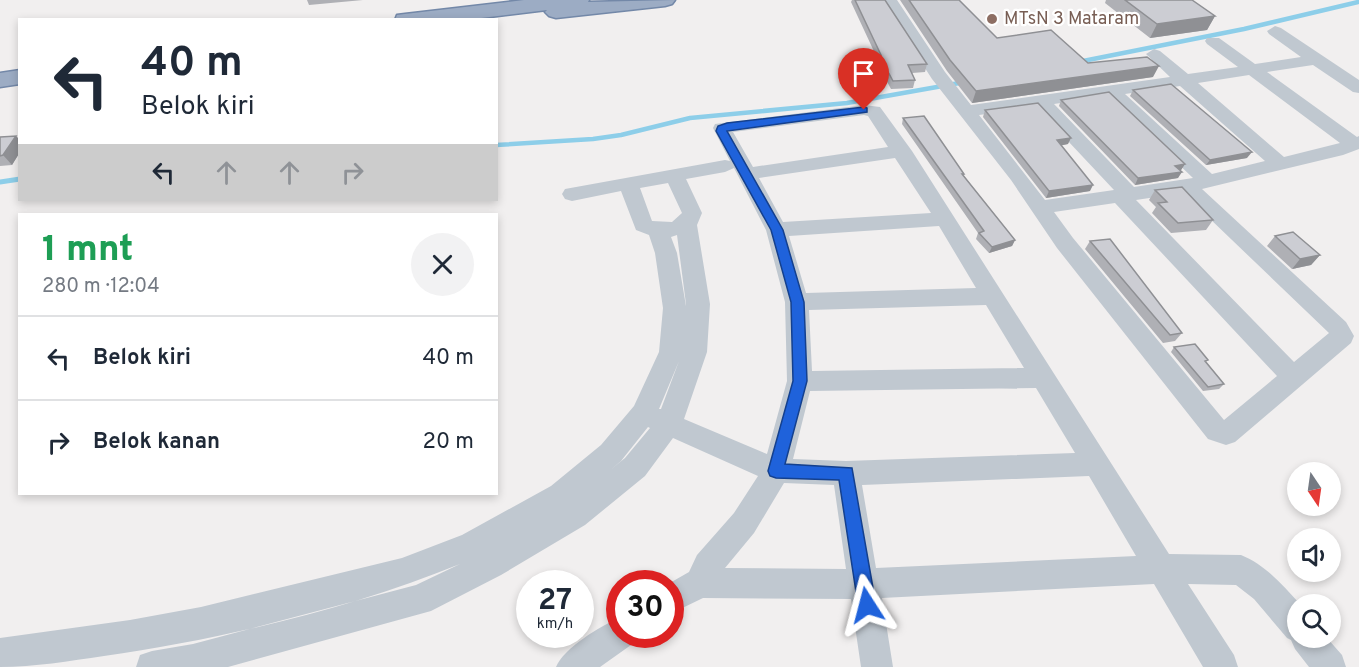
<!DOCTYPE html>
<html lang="id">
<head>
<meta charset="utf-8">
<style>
  body { margin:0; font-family:Overpass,sans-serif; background:#f2f2f3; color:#1f2937; height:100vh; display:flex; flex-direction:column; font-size:22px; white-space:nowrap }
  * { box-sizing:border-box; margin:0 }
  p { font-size:20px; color:#747a83 }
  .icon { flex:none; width:33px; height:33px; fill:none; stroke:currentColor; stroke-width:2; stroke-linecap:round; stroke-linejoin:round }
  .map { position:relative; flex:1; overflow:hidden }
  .side { position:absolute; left:18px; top:213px; width:480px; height:282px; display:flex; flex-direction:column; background:#fff; border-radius:0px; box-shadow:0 3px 9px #0003 }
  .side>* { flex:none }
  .guide { position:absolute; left:18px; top:18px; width:480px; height:183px; border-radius:0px; box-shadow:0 3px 9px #0003; background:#fff; color:#1f2937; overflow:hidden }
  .needle { width:39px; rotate:167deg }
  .fabs { position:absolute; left:1287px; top:462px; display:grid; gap:12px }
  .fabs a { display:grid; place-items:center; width:54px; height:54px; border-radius:50%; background:#fff; box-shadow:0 3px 9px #0003; font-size:30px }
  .speed { position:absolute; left:516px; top:570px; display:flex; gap:12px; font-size:30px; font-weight:700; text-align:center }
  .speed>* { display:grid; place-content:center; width:78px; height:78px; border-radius:50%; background:#fff; box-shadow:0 3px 9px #0003; line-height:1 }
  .speed small { font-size:15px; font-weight:400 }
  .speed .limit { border:9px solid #d22; background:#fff; color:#111 }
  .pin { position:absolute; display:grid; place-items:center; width:51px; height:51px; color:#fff; margin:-62px -26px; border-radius:50% 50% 50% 0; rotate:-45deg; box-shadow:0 0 6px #0007 }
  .pin .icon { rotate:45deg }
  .me { position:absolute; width:66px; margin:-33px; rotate:351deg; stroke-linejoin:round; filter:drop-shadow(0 0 4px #0008) }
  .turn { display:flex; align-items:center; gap:21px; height:126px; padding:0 24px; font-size:27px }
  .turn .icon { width:78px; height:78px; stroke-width:2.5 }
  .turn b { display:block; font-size:42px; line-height:51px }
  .lanes { display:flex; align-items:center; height:57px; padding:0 24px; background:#0003; justify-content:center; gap:30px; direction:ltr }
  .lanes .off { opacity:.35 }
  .round { display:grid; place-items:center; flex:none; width:63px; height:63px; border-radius:32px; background:#f2f2f3 }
  .overview { display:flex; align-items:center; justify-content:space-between; height:102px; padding:0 24px }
  h1 { font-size:36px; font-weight:800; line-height:45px; color:#1e9e55 }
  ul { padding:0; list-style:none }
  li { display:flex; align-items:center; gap:18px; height:84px; padding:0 24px; border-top:2px solid #e0e1e3 }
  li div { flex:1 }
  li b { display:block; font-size:22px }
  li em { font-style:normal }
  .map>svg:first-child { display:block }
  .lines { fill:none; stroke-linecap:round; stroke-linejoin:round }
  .stream-far1 { stroke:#8dcee9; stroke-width:4.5 }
  .stream { stroke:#8dcee9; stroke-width:5 }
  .trunk-casing { stroke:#7388a8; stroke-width:3 }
  .minor { fill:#c0c8d0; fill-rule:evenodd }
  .trunk { fill:#9cacc4; fill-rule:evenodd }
  .wall { fill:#afb0b5 }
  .shaded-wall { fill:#8f9094 }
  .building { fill:#cccdd3; stroke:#8f9094; stroke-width:1.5 }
  .route { fill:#1f62db; stroke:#14408e; stroke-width:1.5 }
  .education-dot { fill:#8d6e63; stroke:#fff; stroke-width:2 }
  .labels { text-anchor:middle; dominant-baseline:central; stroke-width:4.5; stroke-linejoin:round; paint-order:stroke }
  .far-education-label { font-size:18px; fill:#785e54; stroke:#fff; text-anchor:start }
</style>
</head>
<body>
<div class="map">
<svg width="1359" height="667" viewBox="0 0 1359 667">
  <rect width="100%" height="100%" fill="#f1efef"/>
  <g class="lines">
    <path class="stream-far1" d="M 1078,62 L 1244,29 L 1358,2
      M 496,145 L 593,139 L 621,135 L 690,118 L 847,103 L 965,82"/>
    <path class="stream" d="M 0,182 L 20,179"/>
    <defs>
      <path id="trunk" d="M 524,0 L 589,0 L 588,2 L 675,0 L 672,4 L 665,6 L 556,18 L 549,16 L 545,12 L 547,10 L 465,20 L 395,20 L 397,15 L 405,14 Z
        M 20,70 L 20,84 L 0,87 L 0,73 Z"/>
    </defs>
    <use href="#trunk" class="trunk-casing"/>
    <path class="minor" d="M 881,0 L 897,0 L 945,72 L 971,105 L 1170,77 L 1146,54 L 1154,49 L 1160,51 L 1188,74 L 1238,67 L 1207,44 L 1205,41 L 1207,38 L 1219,38 L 1255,64 L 1301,57 L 1269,34 L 1267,31 L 1275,26 L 1281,28 L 1359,80 L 1359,93 L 1353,92 L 1313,65 L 1267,72 L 1357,137 L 1359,136 L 1359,149 L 1343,155 L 1202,189 L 1346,322 L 1354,336 L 1351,343 L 1235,442 L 1226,445 L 1208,439 L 1057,248 L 1011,180 L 932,79 ZM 1249,75 L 1340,143 L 1284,157 L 1198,83 ZM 1180,86 L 1265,161 L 1212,174 L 1125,94 ZM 1107,96 L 1193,178 L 1134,187 L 1054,104 ZM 1036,107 L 1114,190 L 1045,200 L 979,115 ZM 1183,193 L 1329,333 L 1294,362 L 1136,200 ZM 1115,203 L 1277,376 L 1224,420 L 1073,238 L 1054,212 Z
      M 864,105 L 880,107 L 912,151 L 1169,554 L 1241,555 C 1266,565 1282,585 1300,604 L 1298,604 L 1298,638 L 1327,638 L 1342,655 L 1346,667 L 1309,667 L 1295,649 L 1291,640 L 1287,638 L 1254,599 L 1236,585 L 1188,584 L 1234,655 L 1238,667 L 1203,667 L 1154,584 L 882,598 L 893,667 L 861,667 L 851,599 L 703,598 L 670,614 L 670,584 L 668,584 L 689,572 L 697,555 L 734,513 L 758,476 L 673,438 L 645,476 L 585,525 L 501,575 L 431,611 L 228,667 L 136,667 L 140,655 L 152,651 L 193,644 L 416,585 L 460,564 C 350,609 221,639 104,656 C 69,661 35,667 0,667 L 0,638 L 130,620 L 201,607 L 402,558 L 462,535 L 551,486 L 601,445 L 634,406 L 659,352 L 663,308 L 655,253 L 649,235 L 636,230 L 621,191 L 572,201 L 565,199 L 562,194 L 565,189 L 725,160 L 730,161 L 713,128 L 715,124 ZM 864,115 L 868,116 L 888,147 L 753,167 L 733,132 ZM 895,158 L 931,213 L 783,222 L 759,178 ZM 734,168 L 766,230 L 785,302 L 787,381 L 767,454 L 684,419 L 707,352 L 710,304 L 697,225 L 702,213 L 686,179 L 725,172 ZM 668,183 L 682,213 L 672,222 L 652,221 L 640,188 ZM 939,226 L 976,288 L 806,293 L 789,236 ZM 677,235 L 686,304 L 686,306 L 677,253 L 671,237 ZM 986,305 L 1024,368 L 812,371 L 809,310 ZM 679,361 L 661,409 L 659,409 ZM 1036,388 L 1075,453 L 846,461 L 793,459 L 810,391 ZM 648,427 L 650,428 L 625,458 L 609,471 L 621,461 ZM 1089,476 L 1136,556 L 876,568 L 862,485 ZM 784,483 L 834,485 L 846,569 L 725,568 L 754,533 Z
      M 620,618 L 620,634 L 636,634 L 631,645 L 600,667 L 556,667 C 564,648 600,626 620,618 Z"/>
    <use href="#trunk" class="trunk"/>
  </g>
  <path class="wall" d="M 307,0 L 363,0 L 309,5 Z
    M 852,0 L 885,0 L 927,64 L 925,72 L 912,73 L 915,80 L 913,88 L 891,89 L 877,63 L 878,60 L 851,2 Z
    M 900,0 L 959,0 L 997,38 L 1088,63 L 1153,77 L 972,103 L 947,71 Z
    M 1106,0 L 1192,0 L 1215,16 L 1207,30 L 1150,38 L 1105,3 Z
    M 1133,90 L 1247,158 L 1206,165 L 1130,96 Z
    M 1061,100 L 1185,164 L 1181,170 L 1180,170 L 1178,178 L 1135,185 L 1059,106 Z
    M 985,110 L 1068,144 L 1061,145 L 1090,191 L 1046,198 L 983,117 Z
    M 903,118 L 964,174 L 964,176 L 1015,240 L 1012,246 L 989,253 L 976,239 L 978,233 L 902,124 Z
    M 0,137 L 20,140 L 20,152 L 12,165 L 0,166 Z
    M 1155,190 L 1213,220 L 1206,230 L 1171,233 L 1152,213 L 1156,207 L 1149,200 Z
    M 1275,236 L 1320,255 L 1311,265 L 1292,269 L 1267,246 Z
    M 1090,241 L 1182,333 L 1175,341 L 1163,343 L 1085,249 Z
    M 1174,347 L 1208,360 L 1206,362 L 1224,384 L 1219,389 L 1203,391 L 1171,352 Z"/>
  <path class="shaded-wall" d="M 1215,16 L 1207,30 L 1150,38 L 1157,24 Z
    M 1159,66 L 1153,77 L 972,103 L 976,91 Z
    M 16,136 L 20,140 L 20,152 L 12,165 L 3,155 Z
    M 1071,138 L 1068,144 L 1054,147 L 1057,140 Z
    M 1252,152 L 1247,158 L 1206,165 L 1210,160 Z
    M 1185,164 L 1181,170 L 1172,172 L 1175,166 Z
    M 1182,172 L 1178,178 L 1135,185 L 1138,178 Z
    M 1093,185 L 1090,191 L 1046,198 L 1049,191 Z
    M 1015,240 L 1012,246 L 989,253 L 992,247 Z
    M 1320,255 L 1311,265 L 1292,269 L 1300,259 Z"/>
  <path class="building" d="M 855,0 L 885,0 L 927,64 L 908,65 L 915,80 L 893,81 L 879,55 L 881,55 Z
    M 909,0 L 959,0 L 997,38 L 1051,30 L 1088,63 L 1147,57 L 1159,66 L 976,91 L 950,60 Z
    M 1125,0 L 1192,0 L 1215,16 L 1157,24 Z
    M 1171,84 L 1252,152 L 1210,160 L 1133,90 Z
    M 1109,92 L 1185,164 L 1175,166 L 1182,172 L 1138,178 L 1061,100 Z
    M 1038,103 L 1071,138 L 1057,140 L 1093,185 L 1049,191 L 985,110 Z
    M 924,116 L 964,174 L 962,174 L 1015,240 L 992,247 L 979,233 L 984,231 L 903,118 Z
    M 16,136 L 3,155 L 0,156 L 0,137 Z
    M 1182,187 L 1213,220 L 1178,223 L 1158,203 L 1167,202 L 1155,190 Z
    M 1293,232 L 1320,255 L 1300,259 L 1275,236 Z
    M 1110,239 L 1182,333 L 1170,335 L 1090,241 Z
    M 1195,344 L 1208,360 L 1205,361 L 1224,384 L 1208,387 L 1174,347 Z"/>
  <path class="route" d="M 864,107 L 867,108 L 867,112 L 727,131 L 783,230 L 804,302 L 807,381 L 785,464 L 852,468 L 876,605 L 873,611 L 867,614 L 861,611 L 858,605 L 839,480 L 776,478 L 770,476 L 768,471 L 793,381 L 791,302 L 771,230 L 716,131 L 718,126 L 727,123 Z"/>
  <circle class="education-dot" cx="992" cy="19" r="6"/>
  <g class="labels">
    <g class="far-education-label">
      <text x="1004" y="19">MTsN 3 Mataram</text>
    </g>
  </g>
</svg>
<div class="fabs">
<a><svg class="needle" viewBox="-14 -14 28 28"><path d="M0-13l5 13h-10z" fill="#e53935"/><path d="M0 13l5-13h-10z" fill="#747a83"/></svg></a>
<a><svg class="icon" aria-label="sound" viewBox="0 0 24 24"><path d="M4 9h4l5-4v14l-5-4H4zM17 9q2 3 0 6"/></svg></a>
<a><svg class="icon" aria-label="search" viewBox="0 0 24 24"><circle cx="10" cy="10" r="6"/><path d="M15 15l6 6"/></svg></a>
</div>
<div class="speed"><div>27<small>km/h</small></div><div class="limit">30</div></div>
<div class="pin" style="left:864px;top:110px;background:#d93025"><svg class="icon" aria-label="arrive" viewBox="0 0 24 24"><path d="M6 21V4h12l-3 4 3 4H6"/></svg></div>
<svg class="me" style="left:867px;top:605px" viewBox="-20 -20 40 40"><path d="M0-17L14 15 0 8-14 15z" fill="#1f62db" stroke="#fff" stroke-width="4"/></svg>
<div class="guide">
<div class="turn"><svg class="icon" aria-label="left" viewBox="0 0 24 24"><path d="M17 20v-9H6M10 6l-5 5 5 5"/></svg><div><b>40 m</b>Belok kiri</div></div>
<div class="lanes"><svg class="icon" aria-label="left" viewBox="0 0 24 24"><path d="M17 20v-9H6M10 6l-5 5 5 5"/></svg><svg class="icon off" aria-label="ahead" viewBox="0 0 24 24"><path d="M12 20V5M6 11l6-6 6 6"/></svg><svg class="icon off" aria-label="ahead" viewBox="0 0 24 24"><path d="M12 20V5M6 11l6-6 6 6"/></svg><svg class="icon off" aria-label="right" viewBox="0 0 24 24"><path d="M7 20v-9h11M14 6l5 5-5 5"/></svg></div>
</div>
<section class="side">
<div class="overview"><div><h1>1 mnt</h1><p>280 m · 12:04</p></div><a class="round"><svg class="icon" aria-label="close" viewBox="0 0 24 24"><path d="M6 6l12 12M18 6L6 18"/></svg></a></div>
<ul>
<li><svg class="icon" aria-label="left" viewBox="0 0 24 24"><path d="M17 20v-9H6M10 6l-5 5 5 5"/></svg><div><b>Belok kiri</b></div><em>40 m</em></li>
<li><svg class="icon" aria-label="right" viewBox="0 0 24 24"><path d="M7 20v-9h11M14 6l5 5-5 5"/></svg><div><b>Belok kanan</b></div><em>20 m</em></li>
</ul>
</section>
</div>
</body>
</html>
